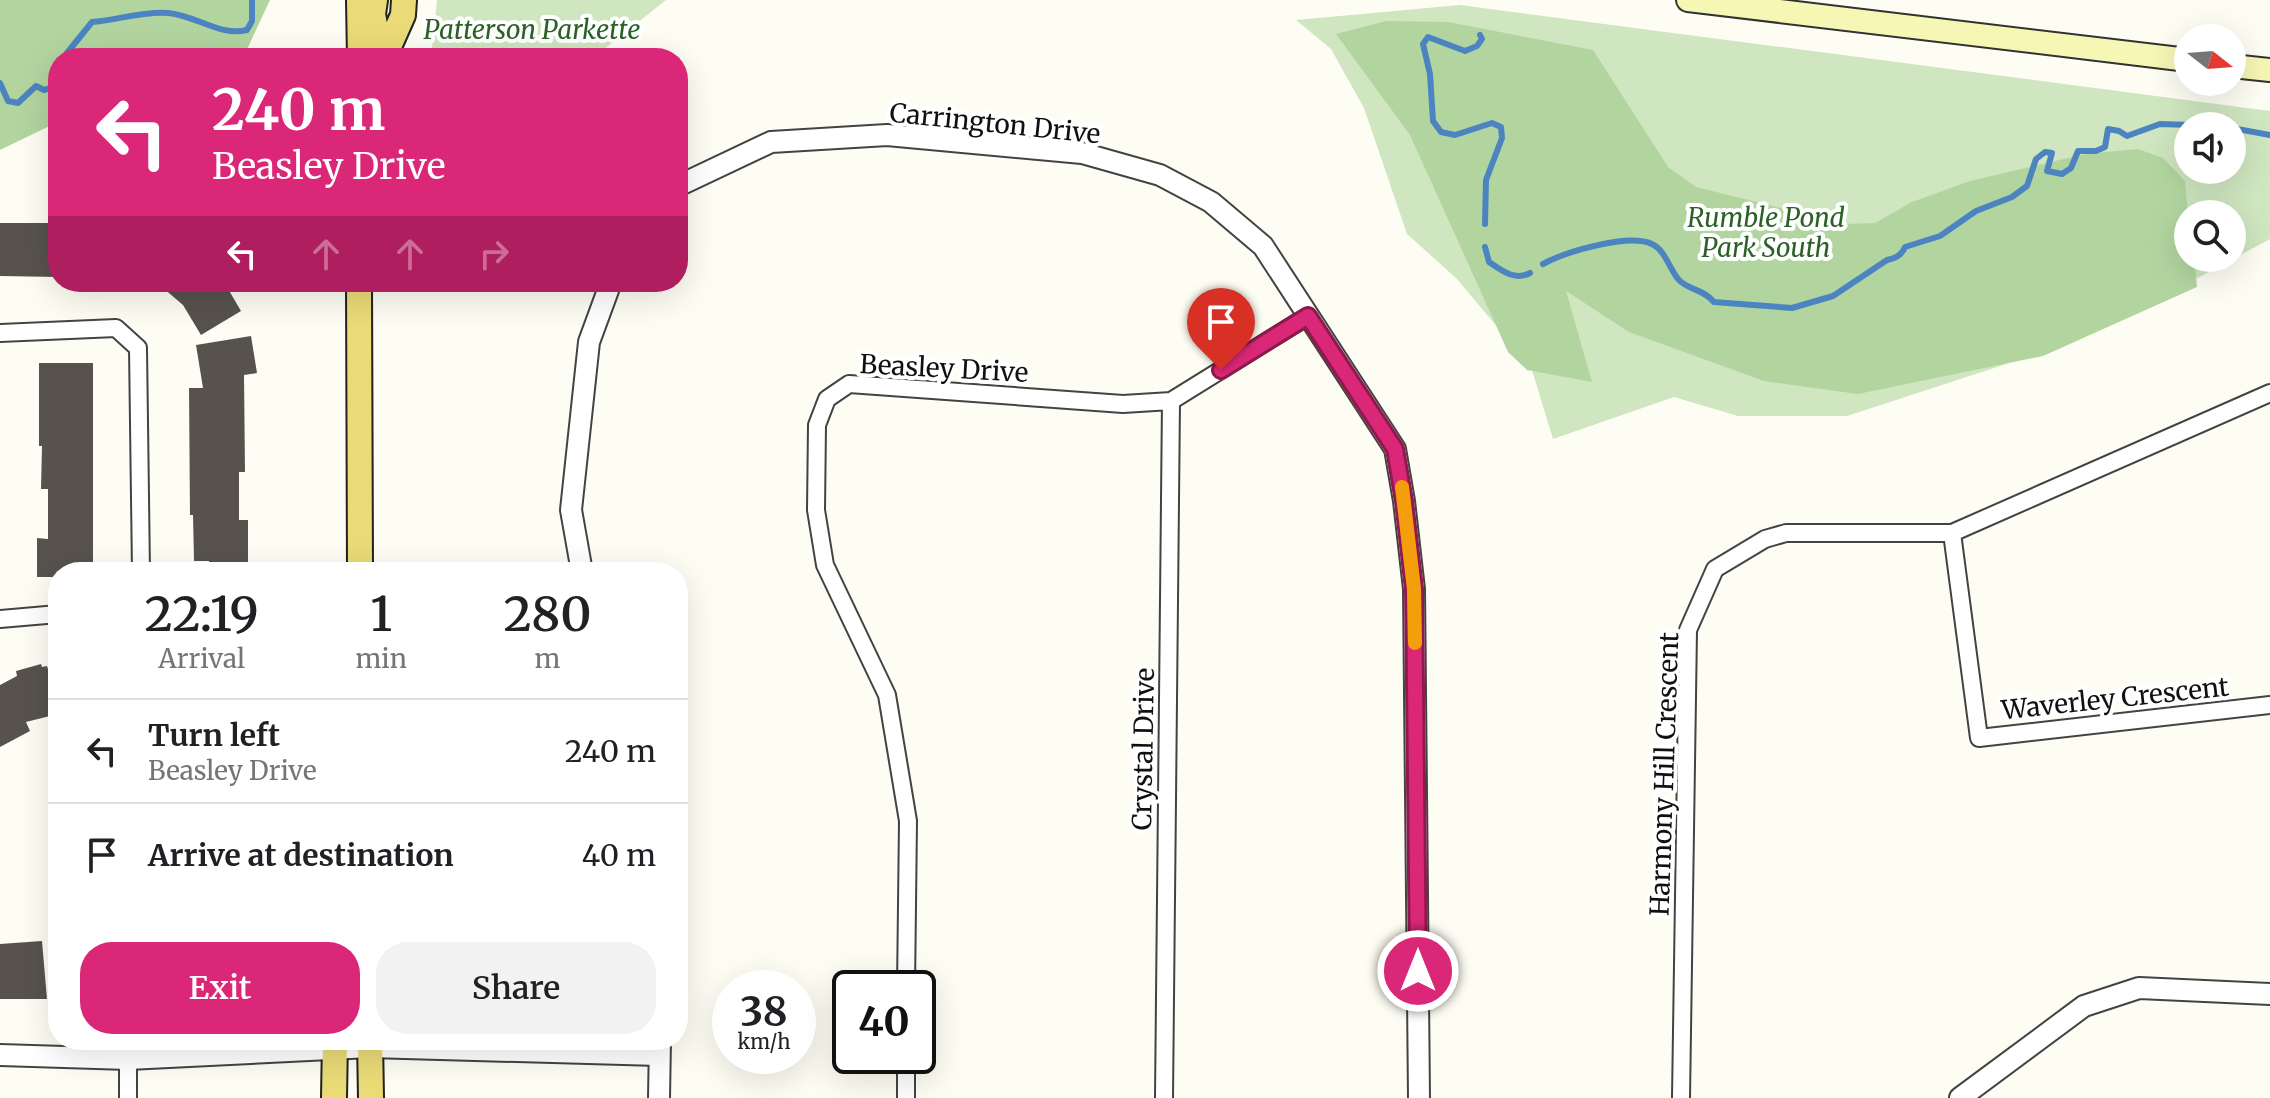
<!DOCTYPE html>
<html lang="en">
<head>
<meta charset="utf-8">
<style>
  body { margin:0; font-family:Merriweather,serif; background:#f2f2f2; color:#202124; height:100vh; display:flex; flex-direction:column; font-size:30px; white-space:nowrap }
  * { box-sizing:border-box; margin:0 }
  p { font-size:26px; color:#757577 }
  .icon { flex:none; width:44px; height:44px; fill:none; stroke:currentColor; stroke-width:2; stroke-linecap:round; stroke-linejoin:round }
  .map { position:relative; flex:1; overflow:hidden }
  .drawer { position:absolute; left:48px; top:562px; width:640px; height:488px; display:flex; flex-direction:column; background:#fff; border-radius:32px; box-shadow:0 8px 32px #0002 }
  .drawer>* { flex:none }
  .banner { position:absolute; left:48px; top:48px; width:640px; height:244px; border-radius:32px; box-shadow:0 8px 32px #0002; background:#db2777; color:#fff; overflow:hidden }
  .needle { width:52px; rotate:107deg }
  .tools { position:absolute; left:2174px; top:24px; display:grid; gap:16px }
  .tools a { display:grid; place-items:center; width:72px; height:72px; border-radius:50%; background:#fff; box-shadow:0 8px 32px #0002; font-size:40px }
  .speed { position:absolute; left:712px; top:970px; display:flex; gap:16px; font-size:40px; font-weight:700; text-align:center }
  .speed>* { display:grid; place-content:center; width:104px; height:104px; border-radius:50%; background:#fff; box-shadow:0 8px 32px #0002; line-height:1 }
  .speed small { font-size:20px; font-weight:400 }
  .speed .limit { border:4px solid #111; border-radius:12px; background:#fff; color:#111 }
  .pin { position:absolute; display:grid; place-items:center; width:68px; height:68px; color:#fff; margin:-82px -34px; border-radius:50% 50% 50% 0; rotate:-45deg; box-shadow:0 0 8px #0007 }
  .pin .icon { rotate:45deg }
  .me { position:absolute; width:88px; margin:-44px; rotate:0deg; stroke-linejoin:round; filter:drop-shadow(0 0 6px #0008) }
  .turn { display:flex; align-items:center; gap:28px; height:168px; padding:0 32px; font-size:36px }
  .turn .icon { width:104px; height:104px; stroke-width:2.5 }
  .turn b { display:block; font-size:56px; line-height:68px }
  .lanes { display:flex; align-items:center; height:76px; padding:0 32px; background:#0003; justify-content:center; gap:40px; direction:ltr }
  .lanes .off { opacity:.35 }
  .eta { display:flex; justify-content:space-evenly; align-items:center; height:136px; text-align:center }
  .eta b { font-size:48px; font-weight:600; line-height:56px }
  .button { display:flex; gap:16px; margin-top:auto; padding:16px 32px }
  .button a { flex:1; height:92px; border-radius:32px; background:#db2777; color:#fff; font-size:32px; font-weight:600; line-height:92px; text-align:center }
  .button a+a { background:#f2f2f2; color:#202124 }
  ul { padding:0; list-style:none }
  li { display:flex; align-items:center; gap:24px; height:104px; padding:0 32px; border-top:2px solid #e0e0e0 }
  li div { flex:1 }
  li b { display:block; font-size:30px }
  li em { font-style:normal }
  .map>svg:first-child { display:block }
  .green { fill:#cfe6c0; fill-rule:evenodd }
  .forest { fill:#b2d5a0 }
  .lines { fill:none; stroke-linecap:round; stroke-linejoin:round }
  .stream { stroke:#4b84c0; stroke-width:6 }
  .building { fill:#57524d }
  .minor-casing { stroke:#434343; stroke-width:20 }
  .tertiary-casing { stroke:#434343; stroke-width:24 }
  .secondary-casing { stroke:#323232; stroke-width:26 }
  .primary-casing { stroke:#212121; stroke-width:28 }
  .minor { stroke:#fff; stroke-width:16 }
  .tertiary { stroke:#fff; stroke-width:20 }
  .secondary { stroke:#f6f7b5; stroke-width:22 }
  .primary { stroke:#eadb77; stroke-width:24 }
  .route-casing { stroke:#8e194d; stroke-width:20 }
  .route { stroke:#db2777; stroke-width:14 }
  .slow { stroke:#f59e0b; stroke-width:14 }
  .labels { text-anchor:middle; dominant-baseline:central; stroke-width:8; stroke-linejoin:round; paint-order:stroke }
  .park-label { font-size:26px; font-style:italic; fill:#2b6126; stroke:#fff }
  .street-label { font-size:26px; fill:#101010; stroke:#fff }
</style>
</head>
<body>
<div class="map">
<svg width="2270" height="1098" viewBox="0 0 2270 1098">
  <rect width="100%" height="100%" fill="#fefdf3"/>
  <path class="green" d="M 437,0 L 666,0 L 593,58 L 431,58 Z
    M 1460,5 L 2270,111 L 2270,239 L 2192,281 L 2062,346 L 1847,416 L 1738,416 L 1674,397 L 1553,439 L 1531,367 L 1456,278 L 1407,234 L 1364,108 L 1331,49 L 1296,20 ZM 2188,126 L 2232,126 L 2232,170 L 2188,170 ZM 2188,214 L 2232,214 L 2232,258 L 2188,258 Z"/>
  <path class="forest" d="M 0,0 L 270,0 L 243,58 L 58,58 L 58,122 L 0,150 Z
    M 1386,21 L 1448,22 L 1593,50 L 1668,167 L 1696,187 L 1845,224 L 1875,223 L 1912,202 L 1970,181 L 2085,154 L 2138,149 L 2163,158 L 2185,181 L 2188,214 L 2188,258 L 2194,258 L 2197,287 L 2043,356 L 1858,394 L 1764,381 L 1629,332 L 1566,291 L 1592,382 L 1527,370 L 1508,352 L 1410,135 L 1336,34 Z"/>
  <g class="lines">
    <path class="stream" d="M 1480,35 L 1482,39 L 1477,46 L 1465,51 L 1428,37 L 1423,44 L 1430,74 L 1433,121 L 1441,132 L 1455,135 L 1492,123 L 1501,127 L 1502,138 L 1486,180 L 1485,224
      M 63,58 L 92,22 C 117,20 143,11 168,13 C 195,15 221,37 247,30 L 252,21 L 252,0
      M 0,83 L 8,101 L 18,103 L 36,86 L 44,90 L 58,86
      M 2232,128 L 2270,135
      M 1485,247 L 1489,262 C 1502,271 1515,281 1530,273
      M 1543,264 C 1565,252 1628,233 1652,244 C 1665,250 1669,268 1678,279 C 1689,291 1702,288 1714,302 L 1792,308 L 1833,296 L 1887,260 C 1896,258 1902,255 1905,247 L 1940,236 L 1976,211 L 2012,197 L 2027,186 L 2036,159 L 2045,152 L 2052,153 L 2047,171 L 2062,174 L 2071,168 L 2078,151 L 2096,151 L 2105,147 L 2108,129 L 2119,131 L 2127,136 L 2160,124 L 2223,126"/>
  </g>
  <path class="building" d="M 0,223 L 48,223 L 48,237 L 58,237 L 58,277 L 0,276 Z
    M 156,282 L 224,282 L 241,311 L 201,335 L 183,305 Z
    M 251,336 L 257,373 L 244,375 L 245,472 L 239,472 L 239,520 L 248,520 L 248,572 L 209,572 L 209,561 L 194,561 L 193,515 L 190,515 L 189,388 L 203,388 L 196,345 Z
    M 39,363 L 93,363 L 93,572 L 58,572 L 58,577 L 37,577 L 37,538 L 48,539 L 48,489 L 41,489 L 42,446 L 39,446 Z
    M 41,664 L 42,667 L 47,666 L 49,672 L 58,669 L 58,714 L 26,722 L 30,731 L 0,747 L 0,685 L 17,676 L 16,671 Z
    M 42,941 L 47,999 L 0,999 L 0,944 Z"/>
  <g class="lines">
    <defs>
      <path id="minor" d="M 0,333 L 116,328 L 138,348 L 141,572
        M 1952,533 L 1979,738 L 2270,705
        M 0,619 L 58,614
        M 906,988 L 908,821 L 887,695 L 825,565 L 816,510 L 817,425 L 827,399 L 849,384 L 1123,404 L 1171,401 L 1308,316
        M 128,1059 L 128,1098
        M 906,1098 L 906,1056
        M 1164,1098 L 1171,401
        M 1681,1098 L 1688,630 L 1715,569 L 1765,539 L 1786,533 L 1952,533 L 2270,393"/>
      <path id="tertiary" d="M 678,186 L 771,142 L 887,135 L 1082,153 L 1160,175 L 1211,202 L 1263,246 L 1395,449 L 1404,501 L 1414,589 L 1419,1098
        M 582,572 L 571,510 L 589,342 L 611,282
        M 0,1055 L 128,1059 L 370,1047 L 659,1055
        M 659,1098 L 660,1040
        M 1960,1098 L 2084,1006 L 2139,988 L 2270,994"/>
      <path id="secondary" d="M 1688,0 L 2188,60
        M 2232,66 L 2270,70"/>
      <path id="primary" d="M 359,0 L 360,58
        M 375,0 L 373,14 L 381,58
        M 384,58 L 403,15 L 404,0
        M 359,282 L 360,572
        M 370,1040 L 371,1098
        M 334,1098 L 335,1040"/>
    </defs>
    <use href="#minor" class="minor-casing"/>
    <use href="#tertiary" class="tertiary-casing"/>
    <use href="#secondary" class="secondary-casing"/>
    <use href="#primary" class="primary-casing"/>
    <use href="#minor" class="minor"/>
    <use href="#tertiary" class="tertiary"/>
    <use href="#secondary" class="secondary"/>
    <use href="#primary" class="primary"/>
  </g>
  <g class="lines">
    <defs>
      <path id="route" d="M 1221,370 L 1308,316 L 1395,449 L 1404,501 L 1414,589 L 1418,971"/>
    </defs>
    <use href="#route" class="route-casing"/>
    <use href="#route" class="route"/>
    <path class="slow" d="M 1402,487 L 1414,589 L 1415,643"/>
  </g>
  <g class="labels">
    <g class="park-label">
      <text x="532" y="29">Patterson Parkette</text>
      <text x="1766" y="217">Rumble Pond<tspan x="1766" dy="30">Park South</tspan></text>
    </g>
    <g class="street-label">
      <text transform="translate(995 123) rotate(6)">Carrington Drive</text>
      <text transform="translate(944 368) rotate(3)">Beasley Drive</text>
      <text transform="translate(2115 698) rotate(-6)">Waverley Crescent</text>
      <text transform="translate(1143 749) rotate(-89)">Crystal Drive</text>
      <text transform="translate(1664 774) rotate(-88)">Harmony Hill Crescent</text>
    </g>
  </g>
</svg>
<div class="tools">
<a><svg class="needle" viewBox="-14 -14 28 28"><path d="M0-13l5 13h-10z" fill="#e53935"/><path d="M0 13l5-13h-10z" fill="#757577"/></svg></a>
<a><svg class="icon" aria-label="sound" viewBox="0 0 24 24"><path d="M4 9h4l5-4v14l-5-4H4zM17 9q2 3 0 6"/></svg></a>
<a><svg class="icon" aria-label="search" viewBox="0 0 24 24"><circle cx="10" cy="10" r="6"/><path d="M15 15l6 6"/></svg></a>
</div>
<div class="speed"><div>38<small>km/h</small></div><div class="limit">40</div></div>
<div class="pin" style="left:1221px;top:370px;background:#d93025"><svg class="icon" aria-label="arrive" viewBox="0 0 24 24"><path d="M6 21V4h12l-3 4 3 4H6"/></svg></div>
<svg class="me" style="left:1418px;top:971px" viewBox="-20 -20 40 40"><circle r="17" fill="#db2777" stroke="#fff" stroke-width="3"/><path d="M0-11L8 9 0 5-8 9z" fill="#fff"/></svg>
<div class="banner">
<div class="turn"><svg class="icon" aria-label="left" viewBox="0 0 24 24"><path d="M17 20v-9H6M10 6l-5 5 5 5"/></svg><div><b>240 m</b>Beasley Drive</div></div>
<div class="lanes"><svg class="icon" aria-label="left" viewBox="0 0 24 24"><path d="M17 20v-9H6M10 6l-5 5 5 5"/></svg><svg class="icon off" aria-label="ahead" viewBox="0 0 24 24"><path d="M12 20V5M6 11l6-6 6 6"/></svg><svg class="icon off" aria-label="ahead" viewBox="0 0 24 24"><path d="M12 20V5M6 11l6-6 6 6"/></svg><svg class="icon off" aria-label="right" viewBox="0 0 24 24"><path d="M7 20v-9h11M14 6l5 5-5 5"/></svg></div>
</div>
<section class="drawer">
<div class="eta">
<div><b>22:19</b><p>Arrival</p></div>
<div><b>1</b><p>min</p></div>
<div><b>280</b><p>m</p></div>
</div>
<ul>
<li><svg class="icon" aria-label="left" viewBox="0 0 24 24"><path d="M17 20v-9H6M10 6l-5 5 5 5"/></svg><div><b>Turn left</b><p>Beasley Drive</p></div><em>240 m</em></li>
<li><svg class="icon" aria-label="arrive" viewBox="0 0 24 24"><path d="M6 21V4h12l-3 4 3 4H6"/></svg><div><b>Arrive at destination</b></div><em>40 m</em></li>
</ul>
<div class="button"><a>Exit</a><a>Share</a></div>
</section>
</div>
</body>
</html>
